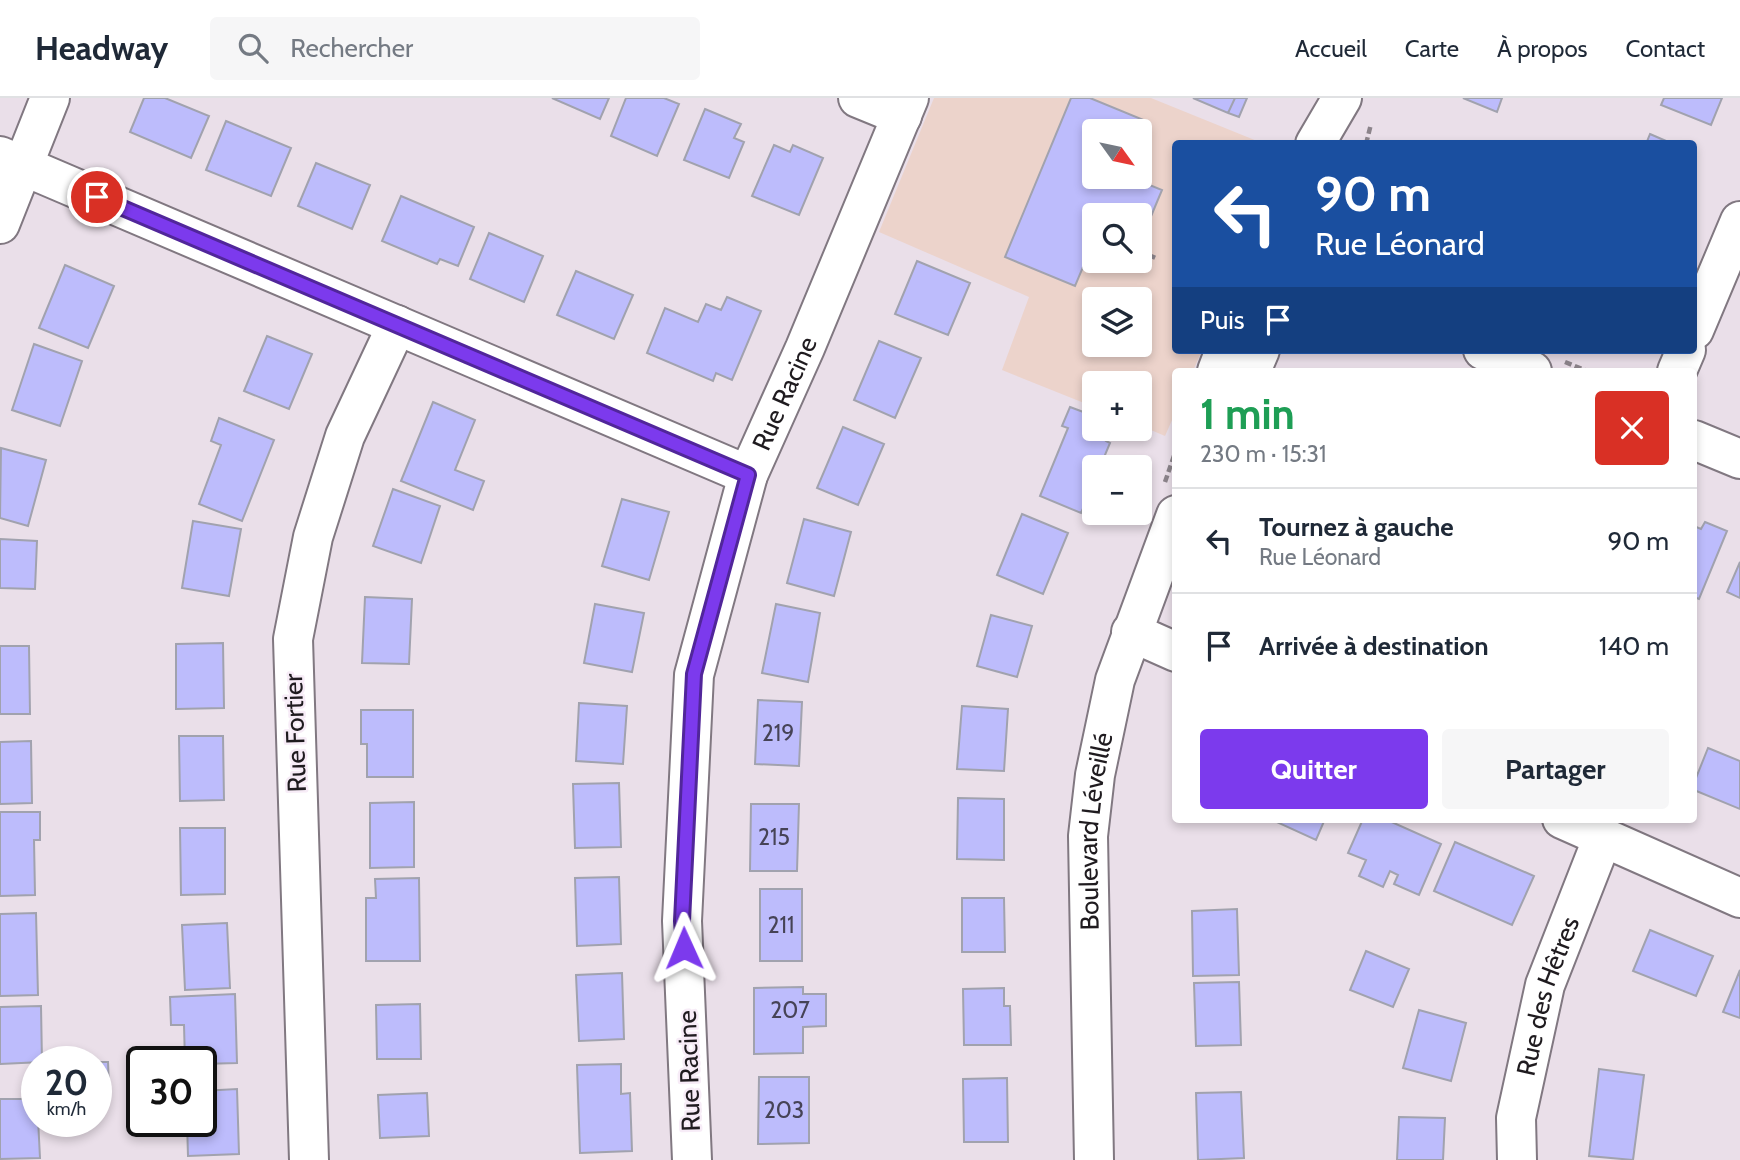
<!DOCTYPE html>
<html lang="fr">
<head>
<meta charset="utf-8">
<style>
  body { margin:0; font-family:Cabin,sans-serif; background:#f6f6f7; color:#1f2937; height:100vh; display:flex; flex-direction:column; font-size:26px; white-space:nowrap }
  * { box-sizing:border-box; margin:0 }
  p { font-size:23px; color:#747a83 }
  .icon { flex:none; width:38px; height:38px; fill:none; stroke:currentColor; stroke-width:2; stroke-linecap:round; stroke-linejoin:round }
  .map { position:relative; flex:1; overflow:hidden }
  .panel { position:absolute; left:1172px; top:270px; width:525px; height:455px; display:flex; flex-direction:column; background:#fff; border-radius:7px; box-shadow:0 4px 10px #0003 }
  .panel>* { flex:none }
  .guide { position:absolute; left:1172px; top:42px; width:525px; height:214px; border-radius:7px; box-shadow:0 4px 10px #0003; background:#1a4fa0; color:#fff; overflow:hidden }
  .needle { width:46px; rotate:123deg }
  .buttons { position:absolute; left:1082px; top:21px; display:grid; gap:14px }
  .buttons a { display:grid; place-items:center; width:70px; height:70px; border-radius:7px; background:#fff; box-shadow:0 4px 10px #0003; font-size:35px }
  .speed { position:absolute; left:21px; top:948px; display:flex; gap:14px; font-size:35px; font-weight:700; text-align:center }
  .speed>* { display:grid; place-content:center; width:91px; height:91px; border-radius:50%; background:#fff; box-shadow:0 4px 10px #0003; line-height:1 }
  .speed small { font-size:18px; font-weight:400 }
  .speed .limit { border:4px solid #111; border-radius:10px; background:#fff; color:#111 }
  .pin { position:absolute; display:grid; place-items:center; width:60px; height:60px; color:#fff; margin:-30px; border:4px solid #fff; border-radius:50%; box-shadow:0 2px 7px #0007 }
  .me { position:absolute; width:77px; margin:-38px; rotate:359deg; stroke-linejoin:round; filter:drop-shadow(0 0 5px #0008) }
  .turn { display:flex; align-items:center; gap:24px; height:147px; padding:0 28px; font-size:32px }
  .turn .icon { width:91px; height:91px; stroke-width:2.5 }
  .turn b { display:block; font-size:49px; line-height:60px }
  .then { display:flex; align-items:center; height:66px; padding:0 28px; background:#0003; gap:14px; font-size:26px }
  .round { display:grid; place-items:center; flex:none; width:74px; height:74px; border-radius:7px; background:#f6f6f7 }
  .head { display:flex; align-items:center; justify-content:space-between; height:119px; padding:0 28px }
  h1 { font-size:42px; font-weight:700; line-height:52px; color:#1e9e55 }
  .action { display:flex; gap:14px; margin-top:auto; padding:14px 28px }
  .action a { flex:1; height:80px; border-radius:7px; background:#7c3aed; color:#fff; font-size:28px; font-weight:700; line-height:80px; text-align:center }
  .action a+a { background:#f6f6f7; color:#1f2937 }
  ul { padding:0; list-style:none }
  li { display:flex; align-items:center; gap:21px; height:105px; padding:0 28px; border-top:2px solid #e0e1e3 }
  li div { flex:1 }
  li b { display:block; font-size:26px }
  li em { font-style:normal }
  header { display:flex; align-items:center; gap:42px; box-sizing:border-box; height:98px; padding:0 35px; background:#fff; border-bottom:2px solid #e0e1e3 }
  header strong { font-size:33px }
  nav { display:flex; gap:38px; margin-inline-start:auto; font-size:24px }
  .search { width:490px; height:63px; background:#f6f6f7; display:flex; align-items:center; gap:18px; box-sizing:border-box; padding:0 24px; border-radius:7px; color:#747a83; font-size:26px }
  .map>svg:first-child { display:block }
  .education { fill:#ecd3cb; fill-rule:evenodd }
  .building { fill:#bdbcfc; stroke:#a1a2ae; stroke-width:2 }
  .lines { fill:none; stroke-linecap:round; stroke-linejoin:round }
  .minor-casing { stroke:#817881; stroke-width:42 }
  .path { stroke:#8c848b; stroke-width:4.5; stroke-dasharray:7 3.5; stroke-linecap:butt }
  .minor { stroke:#fff; stroke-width:38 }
  .route-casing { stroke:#51269a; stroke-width:18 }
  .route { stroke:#7c3aed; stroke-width:12 }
  .labels { text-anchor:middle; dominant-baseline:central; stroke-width:5; stroke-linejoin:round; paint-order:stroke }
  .number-label { font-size:23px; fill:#464356 }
  .street-label { font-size:26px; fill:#1f1b1f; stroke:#f7ecf7 }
</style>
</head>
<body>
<header>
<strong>Headway</strong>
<div class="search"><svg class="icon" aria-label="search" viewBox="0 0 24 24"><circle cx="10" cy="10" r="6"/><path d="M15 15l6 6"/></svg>Rechercher</div>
<nav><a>Accueil</a><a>Carte</a><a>À propos</a><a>Contact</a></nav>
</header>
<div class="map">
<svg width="1740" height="1062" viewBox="0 0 1740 1062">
  <rect width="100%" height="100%" fill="#eadfe9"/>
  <path class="education" d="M 934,0 L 1151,0 L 1262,45 L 1176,46 L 1176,252 L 1202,252 L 1193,273 L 1176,273 L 1176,313 L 1165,338 L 1139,327 L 1139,285 L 1094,285 L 1094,309 L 1002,272 L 1029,199 L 879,134 ZM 1094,33 L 1139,33 L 1139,79 L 1094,79 ZM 1094,117 L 1139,117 L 1139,163 L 1094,163 ZM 1094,201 L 1139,201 L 1139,247 L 1094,247 Z"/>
  <path class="building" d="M 144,0 L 165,0 L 209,18 L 191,60 L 130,34 Z
    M 552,0 L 609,0 L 600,21 Z
    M 626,0 L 664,0 L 679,6 L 657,58 L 611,38 Z
    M 1071,0 L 1090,0 L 1146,23 L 1139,40 L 1139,33 L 1094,33 L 1094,79 L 1130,79 L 1162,92 L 1139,147 L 1139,117 L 1094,117 L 1094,143 L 1075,188 L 1005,159 Z
    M 1193,0 L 1235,0 L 1228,15 Z
    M 1235,0 L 1247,0 L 1239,19 L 1228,15 Z
    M 1463,0 L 1502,0 L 1497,14 Z
    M 1664,0 L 1722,0 L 1711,27 L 1661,7 Z
    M 705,11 L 741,26 L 734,40 L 744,44 L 729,80 L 684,62 Z
    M 226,23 L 291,50 L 271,98 L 206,72 Z
    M 1650,36 L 1673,46 L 1646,46 Z
    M 774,47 L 790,54 L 793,47 L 823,60 L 799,117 L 752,98 Z
    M 316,65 L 370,87 L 352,131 L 298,108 Z
    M 401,98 L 474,129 L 458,168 L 440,161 L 437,166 L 382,143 Z
    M 489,135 L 543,158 L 524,204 L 470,181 Z
    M 917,163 L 970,185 L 948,237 L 895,216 Z
    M 65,167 L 114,188 L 88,250 L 39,230 Z
    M 576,173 L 633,197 L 614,241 L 557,217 Z
    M 727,199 L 761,213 L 732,282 L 716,275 L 713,283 L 647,255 L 665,210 L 698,224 L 706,206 L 721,212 Z
    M 267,238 L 312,256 L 289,311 L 244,293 Z
    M 879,243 L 921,260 L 895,320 L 854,302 Z
    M 34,246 L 82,263 L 60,328 L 12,312 Z
    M 433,304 L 475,322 L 455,372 L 484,383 L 473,412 L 401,383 Z
    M 1070,309 L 1094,318 L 1094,331 L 1111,331 L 1106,343 L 1110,345 L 1100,369 L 1094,369 L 1094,385 L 1081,415 L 1040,398 L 1068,330 L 1062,328 Z
    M 219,320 L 274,342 L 242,423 L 199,406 L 221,347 L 211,343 Z
    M 843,329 L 884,346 L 858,407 L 817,390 Z
    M 1,350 L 46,362 L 28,428 L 0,420 Z
    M 393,391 L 440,408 L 421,465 L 373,448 Z
    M 622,401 L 669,414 L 649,482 L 602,468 Z
    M 1022,416 L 1068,435 L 1043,496 L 997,477 Z
    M 804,421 L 851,434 L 834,498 L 787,485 Z
    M 193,423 L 241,431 L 229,498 L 182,490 Z
    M 1705,424 L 1727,433 L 1699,501 L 1694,499 L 1694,428 L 1701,431 Z
    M 0,441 L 37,443 L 35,491 L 0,490 Z
    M 1740,464 L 1740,500 L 1727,494 Z
    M 365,499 L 412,501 L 409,566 L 362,565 Z
    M 595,506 L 644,515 L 632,574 L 584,565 Z
    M 776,506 L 820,515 L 808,584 L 762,575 Z
    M 991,517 L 1032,528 L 1017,579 L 977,568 Z
    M 223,545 L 224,610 L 176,611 L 176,546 Z
    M 0,548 L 29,548 L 30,616 L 0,616 Z
    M 758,602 L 802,604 L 799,668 L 755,666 Z
    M 579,605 L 627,608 L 623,666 L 576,663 Z
    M 962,608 L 1008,611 L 1004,673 L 957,671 Z
    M 361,612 L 413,612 L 413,679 L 367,679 L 367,646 L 361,646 Z
    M 179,638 L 223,638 L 224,702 L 180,703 Z
    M 31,643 L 32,705 L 0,706 L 0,644 Z
    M 1708,650 L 1740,663 L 1740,711 L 1694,692 L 1694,685 Z
    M 619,685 L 621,749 L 575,750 L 573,686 Z
    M 958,700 L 1004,701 L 1004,762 L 957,761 Z
    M 414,704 L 414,769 L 370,770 L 370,705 Z
    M 751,706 L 799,706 L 797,773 L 750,773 Z
    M 0,714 L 40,714 L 40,742 L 34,742 L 35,797 L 0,798 Z
    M 1270,721 L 1325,721 L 1316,742 Z
    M 1363,721 L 1385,721 L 1441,746 L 1419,797 L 1394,786 L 1398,777 L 1390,773 L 1383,789 L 1359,778 L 1366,762 L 1348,755 Z
    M 180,730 L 225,730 L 225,796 L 181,797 Z
    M 1455,744 L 1534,778 L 1512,827 L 1434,793 Z
    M 619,779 L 621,846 L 577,848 L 575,780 Z
    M 419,780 L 420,863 L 366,863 L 366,800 L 376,800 L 375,781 Z
    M 760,791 L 802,791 L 802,863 L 760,863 Z
    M 962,800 L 1004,800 L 1005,854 L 962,854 Z
    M 1237,811 L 1239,877 L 1193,878 L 1192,813 Z
    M 36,815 L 38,897 L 0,898 L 0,816 Z
    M 227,825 L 230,890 L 185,892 L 182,827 Z
    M 1650,832 L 1713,858 L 1696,898 L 1633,873 Z
    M 1366,853 L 1409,871 L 1393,909 L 1350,892 Z
    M 1740,872 L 1740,920 L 1723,914 Z
    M 622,875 L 624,941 L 579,943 L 576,877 Z
    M 1239,884 L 1241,947 L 1196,948 L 1194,885 Z
    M 803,889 L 803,896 L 826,896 L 826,928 L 803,929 L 803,955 L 754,956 L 754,890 Z
    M 1004,890 L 1004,908 L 1010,908 L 1011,947 L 964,947 L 963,891 Z
    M 235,896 L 237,965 L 201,966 L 201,964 L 185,964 L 184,927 L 171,927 L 170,899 Z
    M 420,906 L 421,961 L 377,961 L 376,907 Z
    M 41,908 L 42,964 L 0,966 L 0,909 Z
    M 1419,912 L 1466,925 L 1451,983 L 1403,970 Z
    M 88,964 L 108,964 L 109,990 L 96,990 L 96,964 Z
    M 621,966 L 621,996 L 630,995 L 632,1053 L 580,1055 L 577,967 Z
    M 1599,971 L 1644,977 L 1633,1062 L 1589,1058 Z
    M 759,979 L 809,979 L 809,1045 L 758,1046 Z
    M 1007,980 L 1008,1044 L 964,1044 L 963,981 Z
    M 237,991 L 239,1056 L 188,1058 L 187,1024 L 201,1024 L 201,993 Z
    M 1241,994 L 1244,1060 L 1198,1062 L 1196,995 Z
    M 427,995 L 429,1038 L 380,1040 L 378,997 Z
    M 0,1001 L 37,1001 L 40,1060 L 0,1061 Z
    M 1399,1019 L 1445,1020 L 1443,1062 L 1397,1062 Z"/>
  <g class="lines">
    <defs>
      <g id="minor">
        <path d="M 858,0 L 902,18"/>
        <path d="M 1315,46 L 1342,0"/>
        <path d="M 0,58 L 748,377"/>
        <path d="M 0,126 L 50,0"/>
        <path d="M 1694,232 L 1740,123"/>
        <path d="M 1483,252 L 1532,273"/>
        <path d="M 1217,273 L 1225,252"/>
        <path d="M 1251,273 L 1260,252"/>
        <path d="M 1677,273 L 1686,252"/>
        <path d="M 1694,342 L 1740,361"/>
        <path d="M 1131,534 L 1176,554"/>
        <path d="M 1562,721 L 1740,800"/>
        <path d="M 309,1062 L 293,541 L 313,439 L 345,338 L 397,227"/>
        <path id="s1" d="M 692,1062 L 682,823 L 694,577 L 748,377 L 805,250 L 909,0"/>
        <path id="s2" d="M 1094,1062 L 1088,738 L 1095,677 L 1115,582 L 1176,417"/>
        <path id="s3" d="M 1517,1062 L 1516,1020 L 1545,887 L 1603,739"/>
      </g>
    </defs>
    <use href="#minor" class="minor-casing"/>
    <path class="path" d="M 1366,46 L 1371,26
      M 1139,153 L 1158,161
      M 1565,264 L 1587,273
      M 1165,384 L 1176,352"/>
    <use href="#minor" class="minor"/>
  </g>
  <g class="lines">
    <defs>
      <path id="route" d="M 97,99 L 748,377 L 694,576 L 682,823 L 684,850"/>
    </defs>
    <use href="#route" class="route-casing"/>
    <use href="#route" class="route"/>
  </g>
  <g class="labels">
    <g class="number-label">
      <text x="778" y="635">219</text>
      <text x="774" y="739">215</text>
      <text x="781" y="827">211</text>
      <text x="790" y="912">207</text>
      <text x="784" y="1012">203</text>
    </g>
    <g class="street-label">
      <text stroke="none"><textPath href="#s1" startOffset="782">Rue Racine</textPath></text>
      <text transform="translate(295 635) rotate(-92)">Rue Fortier</text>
      <text stroke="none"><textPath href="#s2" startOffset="329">Boulevard Léveillé</textPath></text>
      <text stroke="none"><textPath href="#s3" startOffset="168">Rue des Hêtres</textPath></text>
      <text transform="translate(689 973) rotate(-92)">Rue Racine</text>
    </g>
  </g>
</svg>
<div class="buttons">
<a><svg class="needle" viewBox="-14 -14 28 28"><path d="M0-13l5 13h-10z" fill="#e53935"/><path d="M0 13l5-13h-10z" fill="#747a83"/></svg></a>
<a><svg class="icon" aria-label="search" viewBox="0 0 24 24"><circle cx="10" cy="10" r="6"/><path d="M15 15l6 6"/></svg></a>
<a><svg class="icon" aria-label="layers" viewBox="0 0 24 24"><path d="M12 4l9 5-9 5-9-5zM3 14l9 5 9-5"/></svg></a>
<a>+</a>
<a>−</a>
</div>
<div class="speed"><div>20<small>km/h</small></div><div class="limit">30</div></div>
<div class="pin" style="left:97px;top:99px;background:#d93025"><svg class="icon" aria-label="arrive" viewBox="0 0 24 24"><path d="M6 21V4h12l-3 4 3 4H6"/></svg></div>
<svg class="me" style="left:684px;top:850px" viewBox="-20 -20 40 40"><path d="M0-17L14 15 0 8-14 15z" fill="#7c3aed" stroke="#fff" stroke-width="4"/></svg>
<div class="guide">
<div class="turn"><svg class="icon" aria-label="left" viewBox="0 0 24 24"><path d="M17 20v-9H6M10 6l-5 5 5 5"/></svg><div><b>90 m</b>Rue Léonard</div></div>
<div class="then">Puis<svg class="icon" aria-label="arrive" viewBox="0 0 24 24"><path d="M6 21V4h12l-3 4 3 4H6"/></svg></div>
</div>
<section class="panel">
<div class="head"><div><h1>1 min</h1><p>230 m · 15:31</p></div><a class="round" style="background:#d93025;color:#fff"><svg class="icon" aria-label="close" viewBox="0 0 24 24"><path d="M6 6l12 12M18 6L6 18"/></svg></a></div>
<ul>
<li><svg class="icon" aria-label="left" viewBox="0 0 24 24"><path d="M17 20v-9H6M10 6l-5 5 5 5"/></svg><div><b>Tournez à gauche</b><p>Rue Léonard</p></div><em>90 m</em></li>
<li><svg class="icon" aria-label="arrive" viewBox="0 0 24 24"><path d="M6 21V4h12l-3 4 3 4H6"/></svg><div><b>Arrivée à destination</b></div><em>140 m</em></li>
</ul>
<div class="action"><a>Quitter</a><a>Partager</a></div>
</section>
</div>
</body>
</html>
